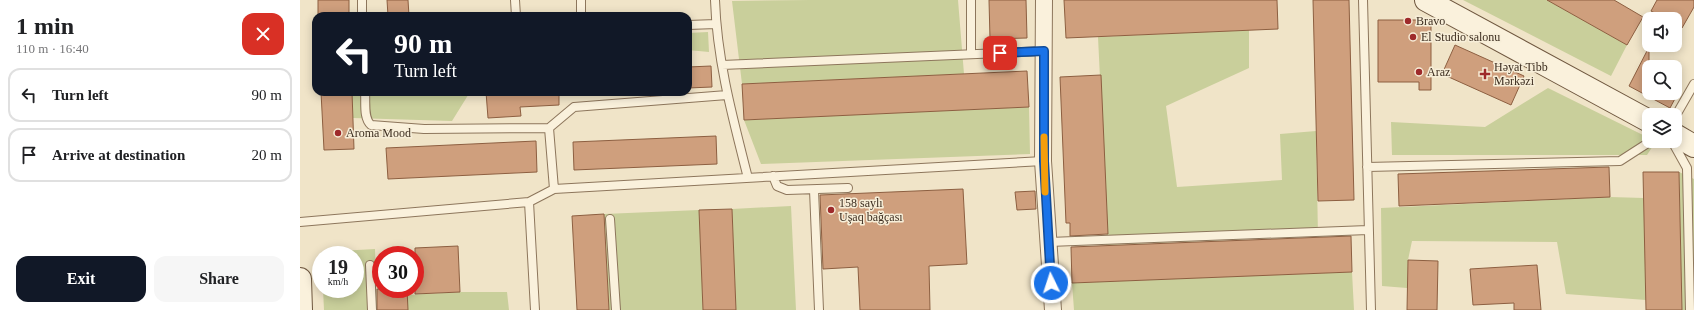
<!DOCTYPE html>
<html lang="en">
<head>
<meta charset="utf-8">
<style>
  body { margin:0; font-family:Georgia,serif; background:#f6f6f6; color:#202124; height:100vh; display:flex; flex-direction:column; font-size:15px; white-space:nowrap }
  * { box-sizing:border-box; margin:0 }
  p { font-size:13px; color:#757577 }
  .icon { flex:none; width:22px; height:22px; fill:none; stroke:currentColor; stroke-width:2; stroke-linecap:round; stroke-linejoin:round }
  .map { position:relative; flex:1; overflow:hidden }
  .panel { display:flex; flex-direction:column; background:#fff; width:300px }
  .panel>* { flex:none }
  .top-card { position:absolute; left:12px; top:12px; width:380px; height:84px; border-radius:12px; box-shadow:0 2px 10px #0003; background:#111827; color:#fff; overflow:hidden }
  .tools { position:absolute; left:1342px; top:12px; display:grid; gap:8px }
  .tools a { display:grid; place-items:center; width:40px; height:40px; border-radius:8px; background:#fff; box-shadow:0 2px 10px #0003; font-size:20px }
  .speed { position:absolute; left:12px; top:246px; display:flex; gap:8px; font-size:20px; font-weight:700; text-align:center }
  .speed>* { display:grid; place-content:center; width:52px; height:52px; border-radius:50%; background:#fff; box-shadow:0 2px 10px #0003; line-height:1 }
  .speed small { font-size:10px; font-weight:400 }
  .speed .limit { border:6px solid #d22; background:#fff; color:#111 }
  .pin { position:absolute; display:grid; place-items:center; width:34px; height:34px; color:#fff; margin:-17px; border-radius:8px; box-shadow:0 2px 6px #0006 }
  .me { position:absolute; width:44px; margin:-22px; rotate:356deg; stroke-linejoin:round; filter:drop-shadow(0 0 3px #0008) }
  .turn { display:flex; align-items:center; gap:14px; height:84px; padding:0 16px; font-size:18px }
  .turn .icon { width:52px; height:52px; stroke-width:2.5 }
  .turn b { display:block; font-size:28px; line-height:34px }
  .round { display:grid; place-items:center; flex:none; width:42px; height:42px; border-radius:12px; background:#f6f6f6 }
  .headline { display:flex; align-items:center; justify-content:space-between; height:68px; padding:0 16px }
  h1 { font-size:24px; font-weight:700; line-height:30px }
  .cta { display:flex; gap:8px; margin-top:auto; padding:8px 16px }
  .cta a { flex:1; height:46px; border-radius:12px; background:#111827; color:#fff; font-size:16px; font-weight:700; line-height:46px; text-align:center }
  .cta a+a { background:#f6f6f6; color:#202124 }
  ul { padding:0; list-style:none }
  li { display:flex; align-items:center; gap:12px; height:54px; margin:0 8px 6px; padding:0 8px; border:2px solid #e0e0e0; border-radius:12px }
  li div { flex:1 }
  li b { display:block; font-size:15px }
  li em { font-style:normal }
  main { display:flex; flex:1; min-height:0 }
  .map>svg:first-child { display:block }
  .green { fill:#c9cf9b }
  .building { fill:#cf9f7d; stroke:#8d5f41 }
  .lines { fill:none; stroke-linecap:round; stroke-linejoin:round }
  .lane-casing { stroke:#8d765c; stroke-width:10 }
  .street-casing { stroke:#8d765c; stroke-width:18 }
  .secondary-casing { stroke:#6f573f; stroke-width:24 }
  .lane { stroke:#faf1dc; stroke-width:8 }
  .street { stroke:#faf1dc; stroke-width:16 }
  .secondary { stroke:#faf1dc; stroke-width:22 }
  .route-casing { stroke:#114b97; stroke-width:10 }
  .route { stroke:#1a73e8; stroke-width:7 }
  .slow { stroke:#f59e0b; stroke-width:7 }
  .poi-dot { fill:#9e2a2b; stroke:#f7eed8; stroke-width:1.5 }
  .labels { text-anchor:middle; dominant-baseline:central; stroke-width:3; stroke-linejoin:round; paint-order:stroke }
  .poi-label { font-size:12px; fill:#3d2e20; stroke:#f7eed8; text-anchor:start }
</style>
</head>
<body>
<main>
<section class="panel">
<div class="headline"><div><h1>1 min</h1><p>110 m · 16:40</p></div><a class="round" style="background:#d93025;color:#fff"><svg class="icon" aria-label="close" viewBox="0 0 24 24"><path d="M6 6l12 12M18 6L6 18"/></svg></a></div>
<ul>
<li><svg class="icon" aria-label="left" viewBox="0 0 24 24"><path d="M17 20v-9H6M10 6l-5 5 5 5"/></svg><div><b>Turn left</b></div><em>90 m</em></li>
<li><svg class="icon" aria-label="arrive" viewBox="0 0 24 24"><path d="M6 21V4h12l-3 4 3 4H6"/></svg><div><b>Arrive at destination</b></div><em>20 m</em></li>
</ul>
<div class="cta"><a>Exit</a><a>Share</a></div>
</section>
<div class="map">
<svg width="1394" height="310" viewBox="0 0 1394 310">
  <rect width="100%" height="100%" fill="#f0e4c8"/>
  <path class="green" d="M 510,0 L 658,0 L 664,74 L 442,84 L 432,1 Z
    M 1163,0 L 1247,0 L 1327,45 L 1311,76 Z
    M 949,30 L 949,68 L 866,106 L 877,187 L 982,180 L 980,134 L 1016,131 L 1018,236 L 806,245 L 807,222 L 798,37 Z
    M 408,32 L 409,52 L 388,50 L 388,33 Z
    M 1248,88 L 1349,138 L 1349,141 L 1356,141 L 1347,155 L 1092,155 L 1091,122 L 1185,127 Z
    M 52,92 L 170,92 L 152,121 L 53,118 Z
    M 729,107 L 730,154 L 461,164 L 444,120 Z
    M 1379,172 L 1394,179 L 1394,310 L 1382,310 Z
    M 1310,197 L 1344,198 L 1346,300 L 1266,294 L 1257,242 L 1112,241 L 1108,260 L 1107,288 L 1082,286 L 1081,208 Z
    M 491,206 L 496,310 L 436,310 L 432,209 Z
    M 399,210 L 403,310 L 309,310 L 304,214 Z
    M 75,249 L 77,310 L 24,310 L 23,289 L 55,289 L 55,255 L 21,255 L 21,260 L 21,252 Z
    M 1052,272 L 1054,310 L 774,310 L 772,283 Z
    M 160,292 L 207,292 L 209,310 L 108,310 L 107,295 Z"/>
  <path class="building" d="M 18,0 L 49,0 L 49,16 L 18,16 Z
    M 87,0 L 108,0 L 109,16 L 88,16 Z
    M 689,0 L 726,0 L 727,38 L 690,39 Z
    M 764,0 L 977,0 L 978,29 L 766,38 Z
    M 1013,0 L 1049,0 L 1054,200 L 1018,201 Z
    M 1247,0 L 1314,0 L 1343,17 L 1327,45 Z
    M 1357,0 L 1394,0 L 1394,7 L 1382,28 L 1375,24 L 1375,19 L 1366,19 L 1351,11 Z
    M 1078,20 L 1131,20 L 1131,90 L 1119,90 L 1119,82 L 1078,82 Z
    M 1155,45 L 1224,76 L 1211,105 L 1142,74 Z
    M 1349,47 L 1349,93 L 1378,93 L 1370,108 L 1329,86 Z
    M 411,66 L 412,87 L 388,88 L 388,67 Z
    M 727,71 L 729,107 L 444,120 L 442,84 Z
    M 801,75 L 808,234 L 770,236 L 770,223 L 766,223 L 760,77 Z
    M 21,92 L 52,92 L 54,149 L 24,150 Z
    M 186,92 L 259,92 L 259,105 L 220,107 L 221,116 L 188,118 Z
    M 416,136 L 417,164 L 274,170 L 273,142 Z
    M 236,141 L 237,172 L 88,179 L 86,148 Z
    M 1309,167 L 1310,197 L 1099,206 L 1098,174 Z
    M 1343,172 L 1379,172 L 1382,310 L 1346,310 Z
    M 663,189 L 667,264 L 629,266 L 630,310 L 560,310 L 558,267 L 523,269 L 520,195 Z
    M 735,191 L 736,209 L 717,210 L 715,192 Z
    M 432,209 L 436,310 L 403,310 L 399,210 Z
    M 304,214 L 309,310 L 277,310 L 272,216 Z
    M 1051,236 L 1052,272 L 772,283 L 771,247 Z
    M 158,246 L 160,292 L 115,294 L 115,248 Z
    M 1108,260 L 1138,261 L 1137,310 L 1107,310 Z
    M 1237,265 L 1241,310 L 1214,310 L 1214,303 L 1173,305 L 1170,269 Z
    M 77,289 L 107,289 L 108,310 L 77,310 Z"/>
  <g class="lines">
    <defs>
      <path id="lane" d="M 62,0 L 62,16
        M 215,0 L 216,16
        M 281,0 L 281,16
        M 415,0 C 417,61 433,119 448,178
        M 671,0 L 671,53
        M 1063,0 L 1071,310
        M 388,25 L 416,24
        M 422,65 L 744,51
        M 65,92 C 66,102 63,118 71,125 L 124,129 L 249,128
        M 1375,117 L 1394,84
        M 1372,141 L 1387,168 L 1390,310
        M 1067,167 L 1320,161 L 1351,141
        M 473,176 L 477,186 L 487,190 L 548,188
        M 254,189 L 249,128 L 274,107 L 427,95
        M 514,190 L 519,310
        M 229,202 L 235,310
        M 310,219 L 316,310
        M 0,222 L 229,202 L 254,189 L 743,161
        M 749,242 L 1068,230
        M 70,265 L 72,310"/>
      <path id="street" d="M 744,0 L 743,161 L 753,310"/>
      <path id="secondary" d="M 1126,0 L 1349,121
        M 1375,135 L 1394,146
        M 0,279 L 1,310"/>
    </defs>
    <use href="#lane" class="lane-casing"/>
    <use href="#street" class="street-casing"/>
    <use href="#secondary" class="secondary-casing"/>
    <use href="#lane" class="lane"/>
    <use href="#street" class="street"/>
    <use href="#secondary" class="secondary"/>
  </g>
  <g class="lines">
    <defs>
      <path id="route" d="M 700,53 L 744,51 L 744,161 L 751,283"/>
    </defs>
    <use href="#route" class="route-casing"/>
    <use href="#route" class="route"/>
    <path class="slow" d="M 744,137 L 745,192"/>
  </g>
  <g class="poi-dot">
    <circle cx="1108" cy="21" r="4"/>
    <circle cx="1113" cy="37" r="4"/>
    <circle cx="1119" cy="72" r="4"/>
    <path d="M1183 68h4v4h4v4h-4v4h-4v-4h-4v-4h4z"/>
    <circle cx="38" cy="133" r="4"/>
    <circle cx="531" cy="210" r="4"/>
  </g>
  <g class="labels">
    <g class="poi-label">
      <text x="1116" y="21">Bravo</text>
      <text x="1121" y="37">El Studio salonu</text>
      <text x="1194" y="67">Həyat Tibb<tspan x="1194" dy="14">Mərkəzi</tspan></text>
      <text x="1127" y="72">Araz</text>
      <text x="46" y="133">Aroma Mood</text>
      <text x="539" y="203">158 saylı<tspan x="539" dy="14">Uşaq bağçası</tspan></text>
    </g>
  </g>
</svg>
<div class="tools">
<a><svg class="icon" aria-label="sound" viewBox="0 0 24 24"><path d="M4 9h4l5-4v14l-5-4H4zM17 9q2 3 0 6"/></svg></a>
<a><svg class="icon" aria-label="search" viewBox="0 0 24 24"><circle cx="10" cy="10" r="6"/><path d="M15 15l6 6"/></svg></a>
<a><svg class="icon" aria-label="layers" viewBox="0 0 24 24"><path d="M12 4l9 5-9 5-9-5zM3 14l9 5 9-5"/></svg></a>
</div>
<div class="speed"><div>19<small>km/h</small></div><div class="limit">30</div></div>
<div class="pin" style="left:700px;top:53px;background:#d93025"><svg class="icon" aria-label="arrive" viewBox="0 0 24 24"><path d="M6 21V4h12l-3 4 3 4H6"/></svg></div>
<svg class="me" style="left:751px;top:283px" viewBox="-20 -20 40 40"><circle r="17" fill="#1a73e8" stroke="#fff" stroke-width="3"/><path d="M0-11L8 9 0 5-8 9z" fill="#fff"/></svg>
<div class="top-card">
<div class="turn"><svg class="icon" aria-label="left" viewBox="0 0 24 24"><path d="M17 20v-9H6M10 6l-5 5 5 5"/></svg><div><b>90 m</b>Turn left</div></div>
</div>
</div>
</main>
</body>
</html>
